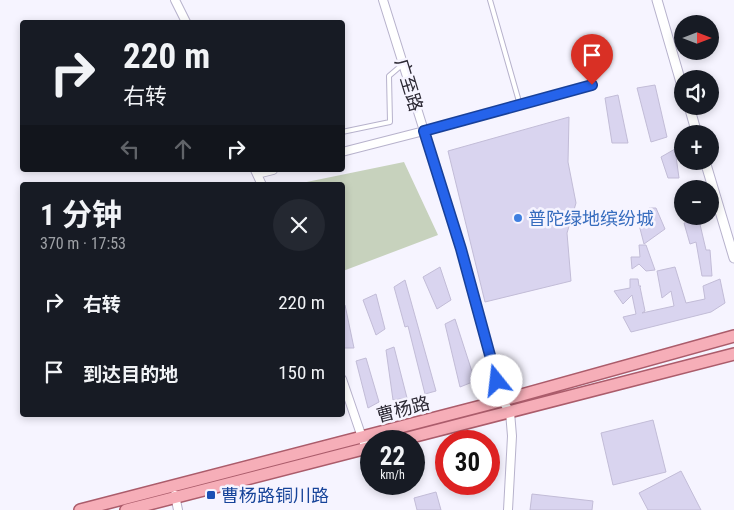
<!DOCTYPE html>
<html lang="zh">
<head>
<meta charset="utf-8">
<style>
  body { margin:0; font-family:"Roboto Condensed","Noto Sans SC",sans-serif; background:#242831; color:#f1f3f6; height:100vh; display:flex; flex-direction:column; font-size:19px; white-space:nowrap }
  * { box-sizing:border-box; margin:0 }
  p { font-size:16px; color:#9ea1a6 }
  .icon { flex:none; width:28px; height:28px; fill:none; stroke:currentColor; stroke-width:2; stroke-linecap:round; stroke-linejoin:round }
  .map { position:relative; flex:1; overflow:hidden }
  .drawer { position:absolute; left:20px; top:182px; width:325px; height:235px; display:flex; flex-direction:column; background:#171b24; border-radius:5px; box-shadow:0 2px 8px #0003 }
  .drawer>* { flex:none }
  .banner { position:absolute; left:20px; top:20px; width:325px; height:152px; border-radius:5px; box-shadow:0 2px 8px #0003; background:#171b24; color:#f1f3f6; overflow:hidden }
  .needle { width:32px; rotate:90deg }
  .tools { position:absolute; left:674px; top:15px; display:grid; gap:10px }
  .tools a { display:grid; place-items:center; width:45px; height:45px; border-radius:50%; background:#171b24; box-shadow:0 2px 8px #0003; font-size:25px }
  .speed { position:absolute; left:360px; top:430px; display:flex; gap:10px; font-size:25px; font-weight:700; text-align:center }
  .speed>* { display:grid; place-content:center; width:65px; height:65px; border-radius:50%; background:#171b24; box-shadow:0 2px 8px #0003; line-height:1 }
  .speed small { font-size:12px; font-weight:400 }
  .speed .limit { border:8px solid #d22; background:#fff; color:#111 }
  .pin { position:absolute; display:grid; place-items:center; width:42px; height:42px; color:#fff; margin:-51px -21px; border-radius:50% 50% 50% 0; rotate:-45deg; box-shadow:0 0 5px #0007 }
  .pin .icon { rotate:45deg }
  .me { position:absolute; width:55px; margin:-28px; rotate:344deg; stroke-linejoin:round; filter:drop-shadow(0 0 4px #0008) }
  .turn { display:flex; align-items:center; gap:18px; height:105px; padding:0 20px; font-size:22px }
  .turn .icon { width:65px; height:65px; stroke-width:2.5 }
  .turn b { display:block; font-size:35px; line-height:42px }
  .lanes { display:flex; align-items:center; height:48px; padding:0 20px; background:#0003; justify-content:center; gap:25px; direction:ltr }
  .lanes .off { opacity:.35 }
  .round { display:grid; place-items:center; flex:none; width:52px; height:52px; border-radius:26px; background:#242831 }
  .summary { display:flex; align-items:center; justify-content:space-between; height:85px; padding:0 20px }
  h1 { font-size:30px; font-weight:700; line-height:38px }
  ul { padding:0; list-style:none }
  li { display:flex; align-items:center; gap:15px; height:70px; padding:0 20px }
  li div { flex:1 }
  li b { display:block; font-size:19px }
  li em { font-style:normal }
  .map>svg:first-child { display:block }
  .green { fill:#c7d2bd }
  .building { fill:#d9d4ef; stroke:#c2bcd7 }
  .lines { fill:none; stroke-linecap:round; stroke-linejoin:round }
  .service-casing { stroke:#b7b2cc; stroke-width:6 }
  .minor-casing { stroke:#b7b2cc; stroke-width:10 }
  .tertiary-casing { stroke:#b7b2cc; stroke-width:11 }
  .primary-casing { stroke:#ab5c6b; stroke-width:14 }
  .service { stroke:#fff; stroke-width:4 }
  .minor { stroke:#fff; stroke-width:8 }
  .tertiary { stroke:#fff; stroke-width:9 }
  .primary { stroke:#f6aeb8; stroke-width:11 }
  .route-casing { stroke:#184099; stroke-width:12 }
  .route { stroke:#2563eb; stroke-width:9 }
  .shop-dot { fill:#3f7fe0; stroke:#f6f4ff; stroke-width:2 }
  .transit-dot { fill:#1a4fb4; stroke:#f6f4ff; stroke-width:2 }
  .labels { text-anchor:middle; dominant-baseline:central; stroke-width:5; stroke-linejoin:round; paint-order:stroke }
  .street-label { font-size:18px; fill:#2c2934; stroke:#f6f4ff }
  .shop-label { font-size:18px; fill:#366cbe; stroke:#f6f4ff; text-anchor:start }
  .transit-label { font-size:18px; fill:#164399; stroke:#f6f4ff; text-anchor:start }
</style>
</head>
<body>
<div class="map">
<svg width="734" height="510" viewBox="0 0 734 510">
  <rect width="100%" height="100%" fill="#f6f4ff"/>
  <path class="green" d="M 404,162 L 438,235 L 343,271 L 342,185 L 292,185 Z"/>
  <path class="building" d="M 655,85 L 667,137 L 651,142 L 637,88 Z
    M 618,95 L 628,143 L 612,143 L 605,98 Z
    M 569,117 L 568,162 L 576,203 L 567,233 L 571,281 L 485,302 L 448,151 Z
    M 675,149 L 679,178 L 668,178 L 661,157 Z
    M 649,208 L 656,208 L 665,229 L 644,244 L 637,217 L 649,217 Z
    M 699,220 L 706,250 L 710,250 L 712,276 L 702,276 L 696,242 L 690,244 L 684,223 Z
    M 639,245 L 646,245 L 655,270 L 646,271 L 639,264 L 632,269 L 631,257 L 640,257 Z
    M 440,267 L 451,300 L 437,309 L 423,277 Z
    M 675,267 L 686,303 L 705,299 L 703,286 L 720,279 L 725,303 L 711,312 L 631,332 L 623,317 L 636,314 L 632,295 L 623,304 L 614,291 L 630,288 L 630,279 L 638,279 L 639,286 L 641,286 L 640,287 L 645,311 L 642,313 L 674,306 L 671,291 L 662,298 L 657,271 Z
    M 405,280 L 417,323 L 436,391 L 425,394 L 408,326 L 405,327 L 394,287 Z
    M 376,294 L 385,329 L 376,335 L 363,300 Z
    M 345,305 L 354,348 L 342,348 L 342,306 Z
    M 455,319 L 475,381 L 460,387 L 445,324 Z
    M 394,347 L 407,398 L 393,400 L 386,350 Z
    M 366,358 L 379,402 L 368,408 L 356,361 Z
    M 653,420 L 666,472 L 613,485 L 601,433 Z
    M 681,471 L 701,510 L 648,510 L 639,493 Z
    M 436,492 L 441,510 L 417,510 L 414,498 Z
    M 532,494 L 593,501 L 592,510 L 530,510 Z"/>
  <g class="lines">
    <defs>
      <path id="service" d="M 490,0 L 520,105
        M 424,131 L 592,85
        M 342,132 L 390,122 L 389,76 L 403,64"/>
      <path id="minor" d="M 175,0 L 186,22
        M 383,0 L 461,249 L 502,400 L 510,412 L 512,436 L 508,510
        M 342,152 L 424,131
        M 255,170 L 262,185
        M 257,174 L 273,170
        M 342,379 L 366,449
        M 175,495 L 178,510"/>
      <path id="tertiary" d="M 657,0 L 682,86
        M 689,106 L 697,134
        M 705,161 L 734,258"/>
      <path id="primary" d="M 396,441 L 734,354
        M 80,510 L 493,403 L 734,336
        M 126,510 L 371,447"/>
    </defs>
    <use href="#service" class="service-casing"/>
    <use href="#minor" class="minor-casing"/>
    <use href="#tertiary" class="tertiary-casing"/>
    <use href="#primary" class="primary-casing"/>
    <use href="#service" class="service"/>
    <use href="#minor" class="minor"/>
    <use href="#tertiary" class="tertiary"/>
    <use href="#primary" class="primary"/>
  </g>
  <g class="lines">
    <defs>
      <path id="route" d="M 497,381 L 461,249 L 424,131 L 592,85"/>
    </defs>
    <use href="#route" class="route-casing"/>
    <use href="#route" class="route"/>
  </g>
  <circle class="shop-dot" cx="518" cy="218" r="5"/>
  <rect class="transit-dot" x="206" y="490" width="10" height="10" rx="2.5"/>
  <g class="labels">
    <g class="street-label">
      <text transform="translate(409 85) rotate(73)">广至路</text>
      <text transform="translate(403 409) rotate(-15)">曹杨路</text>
    </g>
    <g class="shop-label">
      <text x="528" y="218">普陀绿地缤纷城</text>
    </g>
    <g class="transit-label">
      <text x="221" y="495">曹杨路铜川路</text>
    </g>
  </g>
</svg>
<div class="tools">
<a><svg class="needle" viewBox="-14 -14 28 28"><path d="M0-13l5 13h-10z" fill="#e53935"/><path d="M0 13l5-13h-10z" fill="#9ea1a6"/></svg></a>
<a><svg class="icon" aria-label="sound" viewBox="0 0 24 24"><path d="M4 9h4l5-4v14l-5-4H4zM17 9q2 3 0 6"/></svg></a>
<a>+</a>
<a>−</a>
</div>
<div class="speed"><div>22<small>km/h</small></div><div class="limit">30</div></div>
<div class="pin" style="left:592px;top:85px;background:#d93025"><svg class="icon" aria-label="arrive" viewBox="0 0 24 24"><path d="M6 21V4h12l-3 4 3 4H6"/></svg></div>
<svg class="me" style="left:497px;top:381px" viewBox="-20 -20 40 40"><circle r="19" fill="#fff"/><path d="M0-13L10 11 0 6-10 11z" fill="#2563eb"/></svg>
<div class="banner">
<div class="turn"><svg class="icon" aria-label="right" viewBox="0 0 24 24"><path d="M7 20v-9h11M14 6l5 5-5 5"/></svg><div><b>220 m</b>右转</div></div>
<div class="lanes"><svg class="icon off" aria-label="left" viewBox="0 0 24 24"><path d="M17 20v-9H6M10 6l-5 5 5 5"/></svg><svg class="icon off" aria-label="ahead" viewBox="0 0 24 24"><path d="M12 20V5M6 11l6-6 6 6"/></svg><svg class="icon" aria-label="right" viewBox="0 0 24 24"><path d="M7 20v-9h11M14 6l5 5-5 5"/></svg></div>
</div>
<section class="drawer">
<div class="summary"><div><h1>1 分钟</h1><p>370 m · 17:53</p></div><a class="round"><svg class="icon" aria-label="close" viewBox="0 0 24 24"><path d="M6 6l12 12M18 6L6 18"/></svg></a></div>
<ul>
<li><svg class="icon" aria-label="right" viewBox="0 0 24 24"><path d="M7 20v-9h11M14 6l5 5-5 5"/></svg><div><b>右转</b></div><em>220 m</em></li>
<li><svg class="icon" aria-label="arrive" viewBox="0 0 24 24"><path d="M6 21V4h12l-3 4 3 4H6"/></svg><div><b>到达目的地</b></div><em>150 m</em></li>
</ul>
</section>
</div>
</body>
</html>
